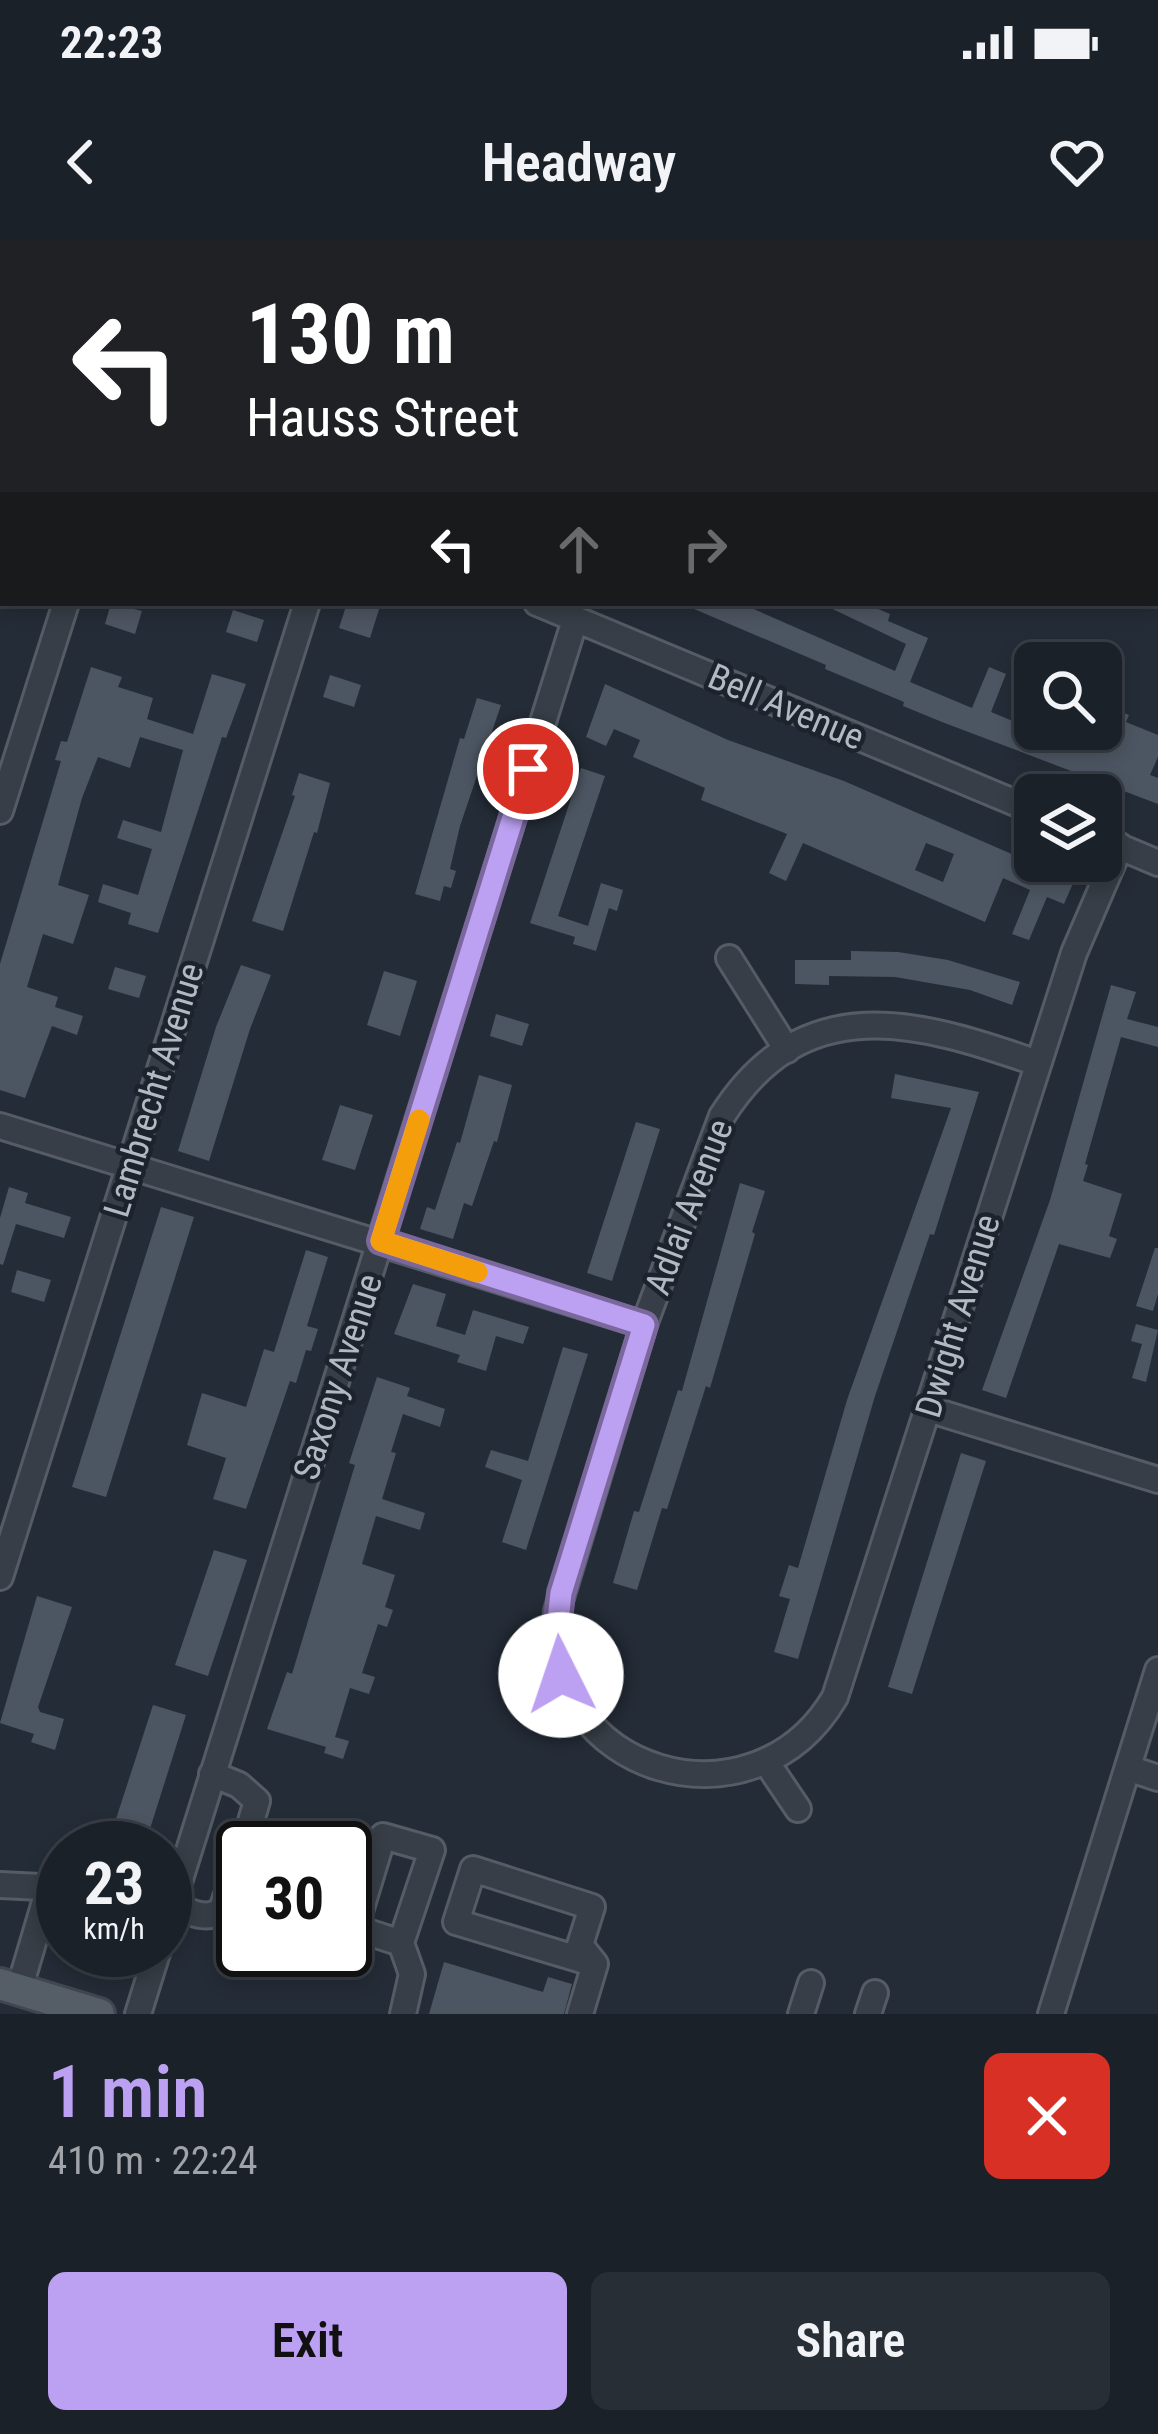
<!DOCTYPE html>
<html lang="en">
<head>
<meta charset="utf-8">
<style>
  body { margin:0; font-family:"Roboto Condensed",sans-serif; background:#282e35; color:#f1f3f6; height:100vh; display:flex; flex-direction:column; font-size:45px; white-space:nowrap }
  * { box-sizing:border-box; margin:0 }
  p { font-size:39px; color:#a0a3a8 }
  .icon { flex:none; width:66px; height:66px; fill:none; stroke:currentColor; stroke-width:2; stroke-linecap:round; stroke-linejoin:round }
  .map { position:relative; height:1774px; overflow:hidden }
  .panel { display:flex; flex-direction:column; background:#1b2129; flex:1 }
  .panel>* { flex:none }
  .guide { position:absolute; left:0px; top:0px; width:1158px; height:366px; box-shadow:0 6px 18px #0003,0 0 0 3px #393e46; background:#202124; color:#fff; overflow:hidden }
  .fabs { position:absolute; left:1014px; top:402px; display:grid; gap:24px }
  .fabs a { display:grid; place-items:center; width:108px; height:108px; border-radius:18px; background:#1b2129; box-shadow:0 6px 18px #0003,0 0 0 3px #393e46; font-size:60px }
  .speed { position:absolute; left:36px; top:1581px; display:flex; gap:24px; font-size:60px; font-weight:700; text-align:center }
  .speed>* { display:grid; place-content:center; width:156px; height:156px; border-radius:50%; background:#1b2129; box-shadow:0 6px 18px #0003,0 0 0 3px #393e46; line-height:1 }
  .speed small { font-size:30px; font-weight:400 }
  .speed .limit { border:6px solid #111; border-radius:18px; background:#fff; color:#111 }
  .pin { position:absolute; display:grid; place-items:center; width:102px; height:102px; color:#fff; margin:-51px; border:6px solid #fff; border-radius:50%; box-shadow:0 3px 12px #0007 }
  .me { position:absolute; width:132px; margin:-66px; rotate:356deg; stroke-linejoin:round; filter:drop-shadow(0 0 9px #0008) }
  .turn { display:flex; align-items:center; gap:42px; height:252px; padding:0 48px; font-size:54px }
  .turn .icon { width:156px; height:156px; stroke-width:2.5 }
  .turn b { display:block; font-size:84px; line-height:102px }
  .lanes { display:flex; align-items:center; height:114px; padding:0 48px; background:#0003; justify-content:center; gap:60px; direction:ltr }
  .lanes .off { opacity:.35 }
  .round { display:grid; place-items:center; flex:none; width:126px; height:126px; border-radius:18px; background:#282e35 }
  .summary { display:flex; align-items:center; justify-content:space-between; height:204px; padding:0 48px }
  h1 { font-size:72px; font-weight:600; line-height:90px; color:#bca0f2 }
  .button { display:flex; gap:24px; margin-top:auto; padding:24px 48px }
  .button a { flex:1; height:138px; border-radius:18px; background:#bca0f2; color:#111; font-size:48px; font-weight:600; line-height:138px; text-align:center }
  .button a+a { background:#282e35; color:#f1f3f6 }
  .status { display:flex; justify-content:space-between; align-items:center; height:84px; padding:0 60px; background:#1b2129; direction:ltr }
  .status svg { height:33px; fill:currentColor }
  header { display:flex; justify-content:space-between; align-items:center; height:156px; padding:0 48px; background:#1b2129; font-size:54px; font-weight:600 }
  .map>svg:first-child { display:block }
  .building { fill:#4c5662; fill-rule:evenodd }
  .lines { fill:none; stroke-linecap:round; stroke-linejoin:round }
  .minor-casing { stroke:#555c65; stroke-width:30 }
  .major-casing { stroke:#404750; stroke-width:36 }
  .minor { stroke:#373e47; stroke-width:24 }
  .major { stroke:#555d67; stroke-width:30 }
  .route-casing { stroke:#7a689d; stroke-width:30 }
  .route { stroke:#bca0f2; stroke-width:21 }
  .slow { stroke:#f59e0b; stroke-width:21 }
  .labels { text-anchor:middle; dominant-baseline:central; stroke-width:9; stroke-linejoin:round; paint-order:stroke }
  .street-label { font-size:36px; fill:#b2b9c3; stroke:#1c232c }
</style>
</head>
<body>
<div class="status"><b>22:23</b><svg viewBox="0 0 49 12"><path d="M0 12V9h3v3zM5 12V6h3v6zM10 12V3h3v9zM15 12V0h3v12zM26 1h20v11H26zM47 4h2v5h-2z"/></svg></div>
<header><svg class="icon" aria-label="back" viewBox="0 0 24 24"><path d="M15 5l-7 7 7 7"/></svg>Headway<svg class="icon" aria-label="heart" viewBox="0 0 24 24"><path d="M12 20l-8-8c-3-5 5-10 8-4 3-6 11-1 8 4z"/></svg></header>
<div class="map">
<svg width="1158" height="1774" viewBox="0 0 1158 1774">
  <rect width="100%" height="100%" fill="#242c37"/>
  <path class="building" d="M 111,363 L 142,371 L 135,394 L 105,384 Z
    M 347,363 L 381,363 L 370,398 L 339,388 Z
    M 680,363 L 740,363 L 895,431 L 906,404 L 820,363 L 864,363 L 890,374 L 888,381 L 928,398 L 910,442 L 972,468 L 989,427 L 1006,434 L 991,472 L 1072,506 L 1073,503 L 1094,511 L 1112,468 L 1129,475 L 1126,482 L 1158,495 L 1158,517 L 1150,535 L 1158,538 L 1158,564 L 942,482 L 903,466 L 904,462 L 825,429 L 826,425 Z
    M 233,370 L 264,380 L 257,402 L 226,392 Z
    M 91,427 L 122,437 L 118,447 L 153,458 L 147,479 L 193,494 L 212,434 L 246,444 L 226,498 L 222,497 L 158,693 L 128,684 L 131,673 L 98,662 L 103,644 L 138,655 L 152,609 L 117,598 L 123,580 L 161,592 L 183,510 L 140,497 L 130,528 L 98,517 L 82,558 L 58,645 L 89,655 L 73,704 L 43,694 L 27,747 L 58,757 L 55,767 L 83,776 L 77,795 L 52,786 L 25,858 L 0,850 L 0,724 L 61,521 L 55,520 L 61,501 L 67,502 Z
    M 330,435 L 361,445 L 354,467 L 323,457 Z
    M 605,444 L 728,500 L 844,541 L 1074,641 L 1064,664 L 1047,657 L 1029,700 L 1012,694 L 1030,650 L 1003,638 L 985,682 L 803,603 L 786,641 L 769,633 L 787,594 L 701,560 L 705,548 L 633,517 L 640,500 L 614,489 L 606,506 L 586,497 ZM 926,603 L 954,614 L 943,642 L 915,630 Z
    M 477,458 L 501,465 L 460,586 L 450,629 L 456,631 L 451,648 L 444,646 L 440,661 L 415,654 L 460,498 L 464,499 Z
    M 581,528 L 605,536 L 558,676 L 588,686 L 601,643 L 623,650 L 617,671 L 609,668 L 596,711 L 573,704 L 575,697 L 530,683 Z
    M 299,533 L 330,543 L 317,593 L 314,592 L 283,691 L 252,681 L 295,556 L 292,555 Z
    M 851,711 L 898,712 L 948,720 L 1020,742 L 1012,765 L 970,750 L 895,737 L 829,736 L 829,745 L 795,744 L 795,720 L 851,720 Z
    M 241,725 L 271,735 L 250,789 L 209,921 L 178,911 L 216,787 Z
    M 115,727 L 146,736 L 139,758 L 108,749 Z
    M 384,731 L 417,741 L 400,796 L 367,785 Z
    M 1111,745 L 1136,752 L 1127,779 L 1158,787 L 1158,807 L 1121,797 L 1085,924 L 1088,925 L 1083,941 L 1122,954 L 1109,996 L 1117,999 L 1110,1018 L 1059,1004 L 1006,1158 L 982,1150 L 1050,960 Z
    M 496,774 L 529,784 L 522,806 L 490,796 Z
    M 895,834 L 979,852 L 934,995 L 930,994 L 875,1156 L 798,1419 L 774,1412 L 790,1359 L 779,1356 L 789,1325 L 798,1328 L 847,1160 L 951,868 L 891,858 Z
    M 479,835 L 512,845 L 497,902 L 494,901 L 472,966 L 464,963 L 453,999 L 420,989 L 427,967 L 435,970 L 457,902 L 460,903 Z
    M 340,865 L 373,875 L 355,930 L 322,920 Z
    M 636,882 L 660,889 L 612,1041 L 587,1033 Z
    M 740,943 L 765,951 L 752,992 L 755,994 L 710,1148 L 706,1146 L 667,1269 L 662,1268 L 637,1350 L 613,1343 L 634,1271 L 639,1272 L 678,1150 L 682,1151 Z
    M 9,947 L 28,953 L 25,963 L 71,977 L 64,998 L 16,984 L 3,1025 L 0,1024 L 0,978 Z
    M 161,967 L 194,977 L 106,1257 L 72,1247 Z
    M 1155,1008 L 1158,1008 L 1158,1054 L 1153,1071 L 1136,1066 Z
    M 306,1010 L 328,1017 L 307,1086 L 318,1089 L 311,1111 L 306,1110 L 296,1143 L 290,1141 L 246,1269 L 213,1259 L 226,1218 L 187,1205 L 202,1153 L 246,1167 L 264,1109 L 274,1112 Z
    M 17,1030 L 51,1040 L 44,1062 L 11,1052 Z
    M 413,1044 L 446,1054 L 436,1086 L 465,1095 L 473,1070 L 529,1087 L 523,1104 L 496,1096 L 486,1131 L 457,1122 L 460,1115 L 394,1094 Z
    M 1136,1084 L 1158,1090 L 1146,1142 L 1132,1138 L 1142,1104 L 1131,1101 Z
    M 563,1107 L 588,1114 L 526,1310 L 502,1302 L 522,1240 L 485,1227 L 491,1210 L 528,1221 Z
    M 377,1137 L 410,1148 L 407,1156 L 445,1169 L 440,1187 L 403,1174 L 391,1212 L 396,1213 L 382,1259 L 425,1273 L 420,1290 L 376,1276 L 362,1324 L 395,1335 L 385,1367 L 393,1370 L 387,1387 L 378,1384 L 362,1433 L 375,1437 L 369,1454 L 350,1448 L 335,1497 L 349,1501 L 343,1519 L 324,1513 L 326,1507 L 267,1489 L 287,1432 L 292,1434 L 355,1225 L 349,1223 Z
    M 961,1213 L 986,1221 L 912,1454 L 888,1447 Z
    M 214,1310 L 247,1320 L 208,1436 L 175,1425 Z
    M 37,1356 L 72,1367 L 38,1467 L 40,1472 L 64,1479 L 55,1510 L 31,1502 L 34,1494 L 0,1483 Z
    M 153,1465 L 186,1475 L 149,1592 L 115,1582 Z
    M 444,1722 L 543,1752 L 548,1737 L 572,1744 L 564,1774 L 429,1774 Z"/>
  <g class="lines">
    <defs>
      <path id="minor" d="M 432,0 L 439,3
        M 180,3 L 181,0
        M 1155,299 L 1158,300
        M 537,363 L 1035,571
        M 0,571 L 66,363
        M 1101,599 L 1158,623
        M 729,718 L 787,810
        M 1037,823 C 918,781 803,748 722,876 L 644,1085 L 557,1371 C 539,1533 753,1597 835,1457 L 1074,713 L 1120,606
        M 0,886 L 644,1085
        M 928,1169 L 1158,1240
        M 0,1337 L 307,363
        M 767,1523 L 798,1569
        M 1128,1528 L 1158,1538
        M 212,1534 L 239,1545 L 257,1561 L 243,1608
        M 473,1629 L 592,1667 L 580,1705 L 595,1724 L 456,1682 Z
        M 0,1645 L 61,1648
        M 172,1665 C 188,1671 208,1683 222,1669 L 243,1609
        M 165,1687 L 575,380
        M 401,1703 L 355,1688 L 383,1596 L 432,1610 L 401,1703 L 412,1734 L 403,1774
        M 19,1750 L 50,1645
        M 138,1774 L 158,1710
        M 580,1774 L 595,1724
        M 801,1774 L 811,1743
        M 868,1774 L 875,1753
        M 1051,1774 L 1158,1430"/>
      <path id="major" d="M 0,1744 L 99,1774"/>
    </defs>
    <use href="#minor" class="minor-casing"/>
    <use href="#major" class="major-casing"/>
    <use href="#minor" class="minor"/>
    <use href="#major" class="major"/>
  </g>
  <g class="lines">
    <defs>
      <path id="route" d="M 528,529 L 381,1001 L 644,1085 L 561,1353 L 556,1399 L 561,1435"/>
    </defs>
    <use href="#route" class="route-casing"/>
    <use href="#route" class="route"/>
    <path class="slow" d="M 419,880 L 381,1001 L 477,1032"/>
  </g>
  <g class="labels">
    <g class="street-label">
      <text transform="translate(786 467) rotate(23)">Bell Avenue</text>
      <text transform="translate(154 850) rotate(-73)">Lambrecht Avenue</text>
      <text transform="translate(689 967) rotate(-69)">Adlai Avenue</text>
      <text transform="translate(958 1076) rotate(-73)">Dwight Avenue</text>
      <text transform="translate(338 1137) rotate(-72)">Saxony Avenue</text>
    </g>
  </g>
</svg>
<div class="fabs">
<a><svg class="icon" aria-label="search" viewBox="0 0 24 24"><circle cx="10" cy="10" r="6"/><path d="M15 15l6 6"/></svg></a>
<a><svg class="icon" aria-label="layers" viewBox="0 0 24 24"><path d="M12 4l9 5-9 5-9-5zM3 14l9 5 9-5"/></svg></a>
</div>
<div class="speed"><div>23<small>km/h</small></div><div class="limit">30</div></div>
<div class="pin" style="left:528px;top:529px;background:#d93025"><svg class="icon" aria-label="arrive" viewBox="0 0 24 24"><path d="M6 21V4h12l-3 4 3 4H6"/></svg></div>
<svg class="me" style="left:561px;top:1435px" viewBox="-20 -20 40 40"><circle r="19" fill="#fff"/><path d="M0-13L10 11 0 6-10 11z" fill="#bca0f2"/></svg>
<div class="guide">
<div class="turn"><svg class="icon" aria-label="left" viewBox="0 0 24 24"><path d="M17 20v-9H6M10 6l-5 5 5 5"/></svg><div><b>130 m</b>Hauss Street</div></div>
<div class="lanes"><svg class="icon" aria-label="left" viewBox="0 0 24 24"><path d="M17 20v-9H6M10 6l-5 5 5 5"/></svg><svg class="icon off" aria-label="ahead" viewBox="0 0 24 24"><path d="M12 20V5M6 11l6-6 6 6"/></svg><svg class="icon off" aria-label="right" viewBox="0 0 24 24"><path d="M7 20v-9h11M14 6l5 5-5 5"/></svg></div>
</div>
</div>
<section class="panel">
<div class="summary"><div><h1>1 min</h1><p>410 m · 22:24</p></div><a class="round" style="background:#d93025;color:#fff"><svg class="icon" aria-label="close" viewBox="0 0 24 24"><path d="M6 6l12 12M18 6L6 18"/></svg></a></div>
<div class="button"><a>Exit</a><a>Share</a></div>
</section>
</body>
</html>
